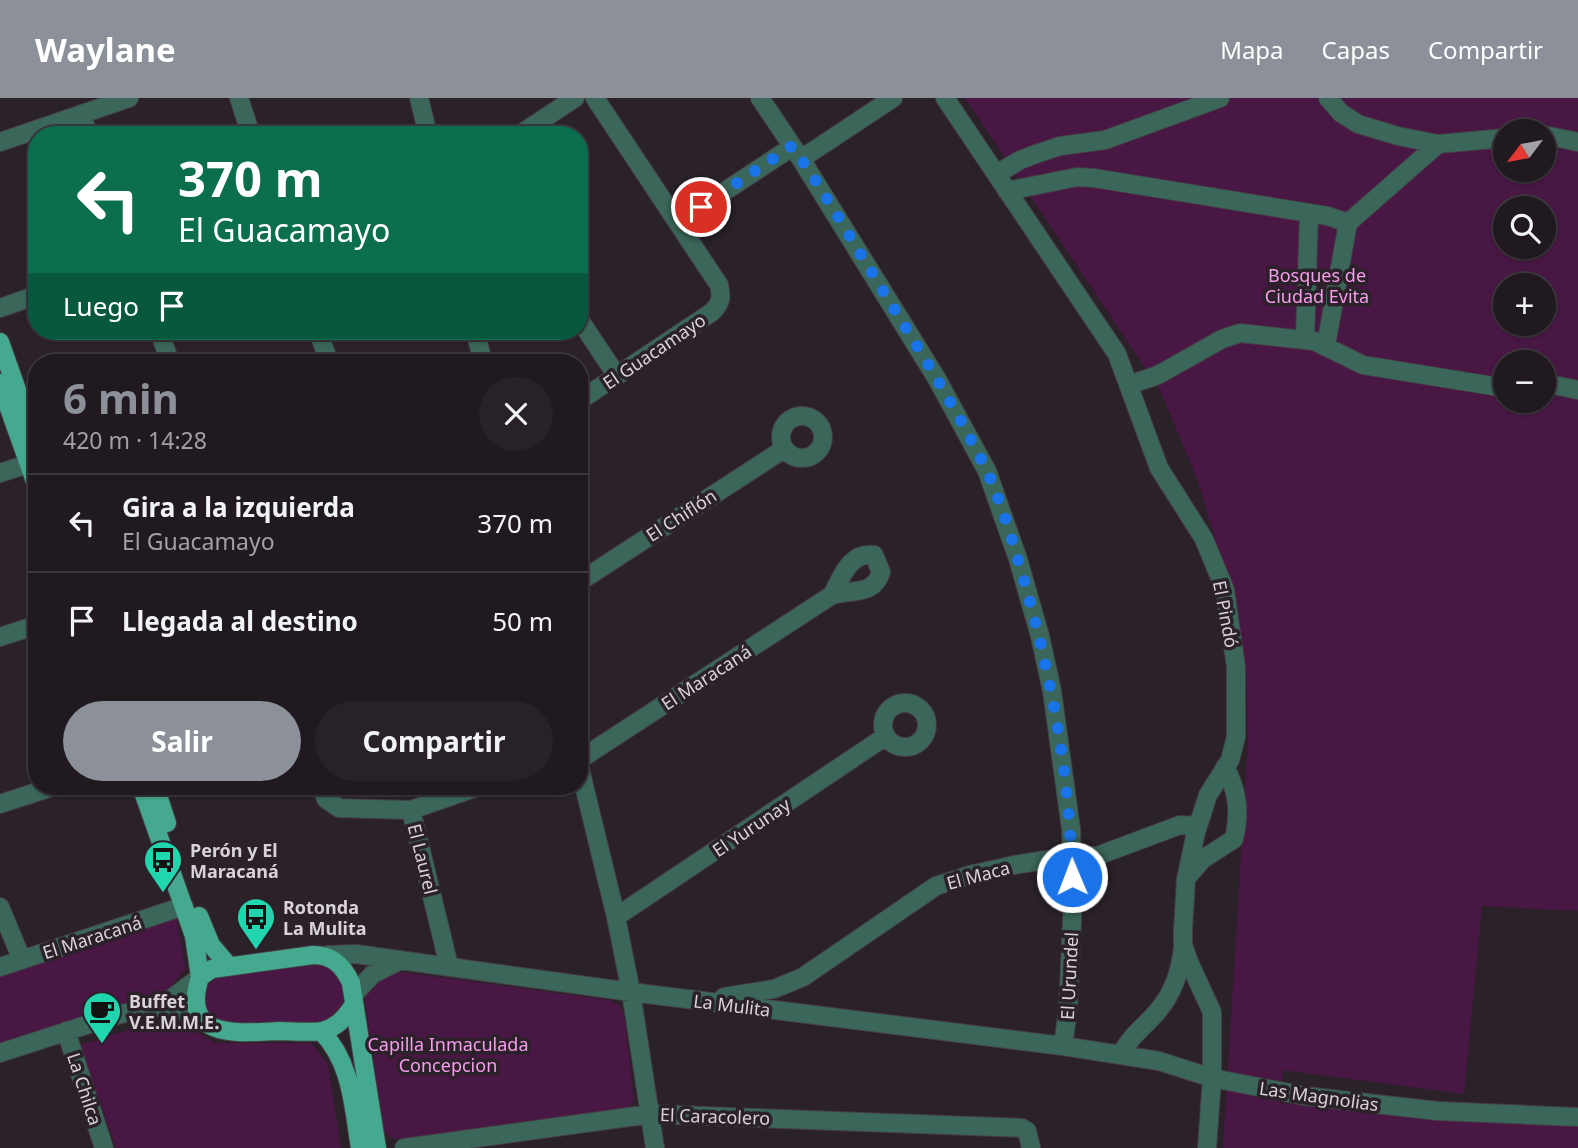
<!DOCTYPE html>
<html lang="es">
<head>
<meta charset="utf-8">
<style>
  body { margin:0; font-family:"Noto Sans",sans-serif; background:#282228; color:#f1f3f6; height:100vh; display:flex; flex-direction:column; font-size:26px; white-space:nowrap }
  * { box-sizing:border-box; margin:0 }
  p { font-size:23px; color:#a2a0a4 }
  .icon { flex:none; width:38px; height:38px; fill:none; stroke:currentColor; stroke-width:2; stroke-linecap:round; stroke-linejoin:round }
  .map { position:relative; flex:1; overflow:hidden }
  .sheet { position:absolute; left:28px; top:256px; width:560px; height:441px; display:flex; flex-direction:column; background:#20191f; border-radius:28px; box-shadow:0 2px 5px #0004,0 0 0 2px #3d383d }
  .sheet>* { flex:none }
  .banner { position:absolute; left:28px; top:28px; width:560px; height:214px; border-radius:28px; box-shadow:0 2px 5px #0004,0 0 0 2px #3d383d; background:#0b6e4f; color:#fff; overflow:hidden }
  .needle { width:46px; rotate:238deg }
  .tools { position:absolute; left:1493px; top:21px; display:grid; gap:14px }
  .tools a { display:grid; place-items:center; width:63px; height:63px; border-radius:50%; background:#20191f; box-shadow:0 2px 5px #0004,0 0 0 2px #3d383d; font-size:35px }
  .pin { position:absolute; display:grid; place-items:center; width:60px; height:60px; color:#fff; margin:-30px; border:4px solid #fff; border-radius:50%; box-shadow:0 2px 7px #0007 }
  .me { position:absolute; width:77px; margin:-38px; rotate:359deg; stroke-linejoin:round; filter:drop-shadow(0 0 5px #0008) }
  .turn { display:flex; align-items:center; gap:24px; height:147px; padding:0 35px; font-size:32px }
  .turn .icon { width:91px; height:91px; stroke-width:2.5 }
  .turn b { display:block; font-size:49px; line-height:60px }
  .then { display:flex; align-items:center; height:66px; padding:0 35px; background:#0003; gap:14px; font-size:26px }
  .round { display:grid; place-items:center; flex:none; width:74px; height:74px; border-radius:37px; background:#282228 }
  .overview { display:flex; align-items:center; justify-content:space-between; height:119px; padding:0 35px }
  h1 { font-size:42px; font-weight:700; line-height:52px; color:#8c9099 }
  .action { display:flex; gap:14px; margin-top:auto; padding:14px 35px }
  .action a { flex:1; height:80px; border-radius:42px; background:#8c9099; color:#fff; font-size:28px; font-weight:700; line-height:80px; text-align:center }
  .action a+a { background:#282228; color:#f1f3f6 }
  ul { padding:0; list-style:none }
  li { display:flex; align-items:center; gap:21px; height:98px; padding:0 35px; border-top:2px solid #3d383d }
  li div { flex:1 }
  li b { display:block; font-size:26px }
  li em { font-style:normal }
  header { display:flex; align-items:center; gap:42px; box-sizing:border-box; height:98px; padding:0 35px; background:#8c9099; color:#fff }
  header strong { font-size:33px }
  nav { display:flex; gap:38px; margin-inline-start:auto; font-size:24px }
  .map>svg:first-child { display:block }
  .green { fill:#481744; fill-rule:evenodd }
  .lines { fill:none; stroke-linecap:round; stroke-linejoin:round }
  .minor-casing { stroke:#463d45; stroke-width:20 }
  .major-casing { stroke:#463d45; stroke-width:20 }
  .minor { stroke:#3b675a; stroke-width:18 }
  .major { stroke:#45a990; stroke-width:18 }
  .route { stroke:#1a73e8; stroke-width:12; stroke-dasharray:0 21.6 }
  .labels { text-anchor:middle; dominant-baseline:central; stroke-width:7; stroke-linejoin:round; paint-order:stroke }
  .park-label { font-size:18px; fill:#f89ced; stroke:#2a2129 }
  .street-label { font-size:18px; fill:#d9d3d8; stroke:#2a2129 }
  .poi-label { font-size:18px; font-weight:bold; fill:#d9d3d8; stroke:#2a2129; text-anchor:start }
</style>
</head>
<body>
<header>
<strong>Waylane</strong>
<nav><a>Mapa</a><a>Capas</a><a>Compartir</a></nav>
</header>
<div class="map">
<svg width="1578" height="1050" viewBox="0 0 1578 1050">
  <rect width="100%" height="100%" fill="#2a2129"/>
  <path class="green" d="M 965,0 L 1578,0 L 1578,813 L 1482,808 L 1464,996 L 1283,972 L 1280,1005 L 1554,1027 L 1578,1025 L 1578,1050 L 1223,1050 L 1248,644 L 1246,568 L 1226,477 L 1198,383 L 1160,292 ZM 1505,33 L 1544,33 L 1544,72 L 1505,72 ZM 1505,110 L 1544,110 L 1544,149 L 1505,149 ZM 1505,187 L 1544,187 L 1544,226 L 1505,226 ZM 1505,264 L 1544,264 L 1544,303 L 1505,303 Z
    M 176,820 L 186,871 L 165,895 L 0,948 L 0,878 Z
    M 322,867 C 352,884 353,915 318,925 L 226,928 C 196,914 196,892 224,875 Z
    M 401,874 L 609,902 L 619,907 L 624,916 L 634,1002 L 627,1011 L 396,1041 L 389,1039 L 384,1032 L 365,904 C 369,884 382,878 401,874 Z
    M 154,924 L 190,930 L 215,945 L 311,945 L 328,966 L 341,1050 L 116,1050 L 80,947 Z"/>
  <g class="lines">
    <defs>
      <path id="minor" d="M 239,0 L 251,37
        M 419,0 L 428,37
        M 760,0 L 801,61 L 937,281 L 987,373 L 1018,461 L 1040,538 L 1052,593 L 1071,731 L 1073,800 L 1068,912 L 1063,948
        M 945,0 L 1117,256 L 1159,370 L 1204,441 L 1225,492 L 1236,569 L 1236,639 L 1230,662 L 1208,697 L 1196,734 L 1186,781 L 1183,831 L 1183,847 L 1189,864 L 1212,914 L 1212,980 L 1207,1050
        M 1328,0 L 1341,15 L 1358,26 L 1398,38 L 1438,46 L 1505,40
        M 81,16 L 89,37
        M 519,37 L 575,0
        M 1544,37 L 1578,44
        M 0,44 L 129,0
        M 801,61 L 893,0
        M 997,76 L 1020,62 L 1036,56 L 1060,48 L 1105,42 L 1220,0
        M 1007,93 L 1077,79 L 1094,80 L 1328,118 L 1348,125
        M 678,124 L 792,49
        M 0,210 L 37,197
        M 579,221 L 617,278
        M 159,233 L 170,264
        M 318,233 L 329,264
        M 475,233 L 483,264
        M 1305,242 L 1309,115
        M 1326,247 L 1348,125 L 1438,46
        M 1544,285 L 1578,292
        M 1129,287 L 1158,277 L 1222,241 L 1240,235 L 1314,243 L 1363,267 L 1505,290
        M 579,303 L 712,214 C 721,205 722,199 719,187 L 595,0
        M781 339a21 21 0 1 1 42 0a21 21 0 1 1-42 0Z
        M 0,375 L 28,366
        M 579,484 L 784,351
        M 0,539 L 37,527
        M883 627a22 22 0 1 1 44 0a22 22 0 1 1-44 0Z
        M 579,662 L 832,497 C 852,491 874,498 881,474 L 874,457 C 849,454 842,479 832,497
        M 579,667 L 616,819 L 631,894 L 655,1050
        M 321,688 L 326,701 L 339,710 L 411,712 L 480,688
        M 0,706 L 55,688
        M 411,712 L 449,868
        M 1188,778 L 1203,761 L 1234,741 C 1240,715 1238,693 1225,669
        M 0,809 L 22,862
        M 616,819 L 886,638
        M 327,857 L 356,856 L 631,894 L 1063,948 L 1159,963 L 1212,980 L 1305,998 L 1438,1013 L 1578,1019
        M 0,869 L 184,808
        M 353,897 L 373,876 L 401,862
        M 724,899 L 774,891 L 803,879 L 936,788 L 970,777 L 1014,767 L 1072,758 L 1097,758 L 1180,727 L 1197,728
        M 156,909 L 187,913 L 204,922
        M 66,933 L 104,1050
        M 0,955 L 117,917 L 152,909 L 171,901 L 200,879
        M 1121,957 C 1129,939 1143,930 1156,915 C 1173,896 1180,875 1183,850
        M 404,1050 L 651,1016 L 1022,1030 L 1027,1033 L 1031,1050"/>
      <path id="major" d="M 0,244 L 37,348
        M 0,285 L 37,389
        M 141,688 L 194,838 L 200,879
        M 155,688 L 167,725
        M 199,818 L 211,847 L 229,868
        M 354,906 C 347,918 336,930 322,933 C 312,935 290,933 279,933 C 238,935 180,942 200,879 L 212,871 L 313,857 C 332,857 343,867 351,885 L 377,1050
        M 321,933 C 352,965 353,1008 360,1050"/>
    </defs>
    <use href="#minor" class="minor-casing"/>
    <use href="#major" class="major-casing"/>
    <use href="#minor" class="minor"/>
    <use href="#major" class="major"/>
  </g>
  <g class="lines">
    <path class="route" d="M 701,109 L 792,48 C 823,91 849,138 877,183 C 915,245 954,306 986,371 C 1003,408 1014,448 1025,486 C 1052,582 1070,679 1072,779"/>
  </g>
  <defs>
    <symbol id="bus-pin" viewBox="-11 -11 22 30"><path d="M0 17L-7.5 6A9.5 9.5 0 1 1 7.5 6Z" fill="#21d5af" stroke="#2a2129"/><path d="M-5-6H5V4H4V6H2V4H-2V6H-4V4H-5ZM-3.5-4V0h7V-4ZM-3.5 1.2v1.5H-2V1.2ZM2 1.2v1.5H3.5V1.2Z" fill="#111"/></symbol>
    <symbol id="cafe-pin" viewBox="-11 -11 22 30"><path d="M0 17L-7.5 6A9.5 9.5 0 1 1 7.5 6Z" fill="#21d5af" stroke="#2a2129"/><path d="M-5.5-4.5H6V0H3Q3 3.5 0 3.5H-2.5Q-5.5 3.5-5.5 0ZM3-3.2v2h1.7v-2ZM-6 4.5H4V6H-6Z" fill="#111"/></symbol>
  </defs>
  <g fill-rule="evenodd">
    <use href="#bus-pin" x="141" y="740" width="44" height="60"/>
    <use href="#bus-pin" x="234" y="797" width="44" height="60"/>
    <use href="#cafe-pin" x="80" y="891" width="44" height="60"/>
  </g>
  <g class="labels">
    <g class="park-label">
      <text x="1317" y="177">Bosques de<tspan x="1317" dy="21">Ciudad Evita</tspan></text>
      <text x="448" y="946">Capilla Inmaculada<tspan x="448" dy="21">Concepcion</tspan></text>
    </g>
    <g class="street-label">
      <text transform="translate(654 253) rotate(-34)">El Guacamayo</text>
      <text transform="translate(681 417) rotate(-33)">El Chiflón</text>
      <text transform="translate(1226 516) rotate(79)">El Pindó</text>
      <text transform="translate(706 579) rotate(-33)">El Maracaná</text>
      <text transform="translate(751 729) rotate(-34)">El Yurunay</text>
      <text transform="translate(423 761) rotate(76)">El Laurel</text>
      <text transform="translate(978 777) rotate(-15)">El Maca</text>
      <text transform="translate(92 839) rotate(-18)">El Maracaná</text>
      <text transform="translate(1069 878) rotate(-87)">El Urundel</text>
      <text transform="translate(732 907) rotate(7)">La Mulita</text>
      <text transform="translate(85 991) rotate(72)">La Chilca</text>
      <text transform="translate(1319 998) rotate(8)">Las Magnolias</text>
      <text transform="translate(715 1018) rotate(2)">El Caracolero</text>
    </g>
    <g class="poi-label">
      <text x="190" y="752">Perón y El<tspan x="190" dy="21">Maracaná</tspan></text>
      <text x="283" y="809">Rotonda<tspan x="283" dy="21">La Mulita</tspan></text>
      <text x="129" y="903">Buffet<tspan x="129" dy="21">V.E.M.M.E.</tspan></text>
    </g>
  </g>
</svg>
<div class="tools">
<a><svg class="needle" viewBox="-14 -14 28 28"><path d="M0-13l5 13h-10z" fill="#e53935"/><path d="M0 13l5-13h-10z" fill="#a2a0a4"/></svg></a>
<a><svg class="icon" aria-label="search" viewBox="0 0 24 24"><circle cx="10" cy="10" r="6"/><path d="M15 15l6 6"/></svg></a>
<a>+</a>
<a>−</a>
</div>
<div class="pin" style="left:701px;top:109px;background:#d93025"><svg class="icon" aria-label="arrive" viewBox="0 0 24 24"><path d="M6 21V4h12l-3 4 3 4H6"/></svg></div>
<svg class="me" style="left:1072px;top:779px" viewBox="-20 -20 40 40"><circle r="17" fill="#1a73e8" stroke="#fff" stroke-width="3"/><path d="M0-11L8 9 0 5-8 9z" fill="#fff"/></svg>
<div class="banner">
<div class="turn"><svg class="icon" aria-label="left" viewBox="0 0 24 24"><path d="M17 20v-9H6M10 6l-5 5 5 5"/></svg><div><b>370 m</b>El Guacamayo</div></div>
<div class="then">Luego<svg class="icon" aria-label="arrive" viewBox="0 0 24 24"><path d="M6 21V4h12l-3 4 3 4H6"/></svg></div>
</div>
<section class="sheet">
<div class="overview"><div><h1>6 min</h1><p>420 m · 14:28</p></div><a class="round"><svg class="icon" aria-label="close" viewBox="0 0 24 24"><path d="M6 6l12 12M18 6L6 18"/></svg></a></div>
<ul>
<li><svg class="icon" aria-label="left" viewBox="0 0 24 24"><path d="M17 20v-9H6M10 6l-5 5 5 5"/></svg><div><b>Gira a la izquierda</b><p>El Guacamayo</p></div><em>370 m</em></li>
<li><svg class="icon" aria-label="arrive" viewBox="0 0 24 24"><path d="M6 21V4h12l-3 4 3 4H6"/></svg><div><b>Llegada al destino</b></div><em>50 m</em></li>
</ul>
<div class="action"><a>Salir</a><a>Compartir</a></div>
</section>
</div>
</body>
</html>
